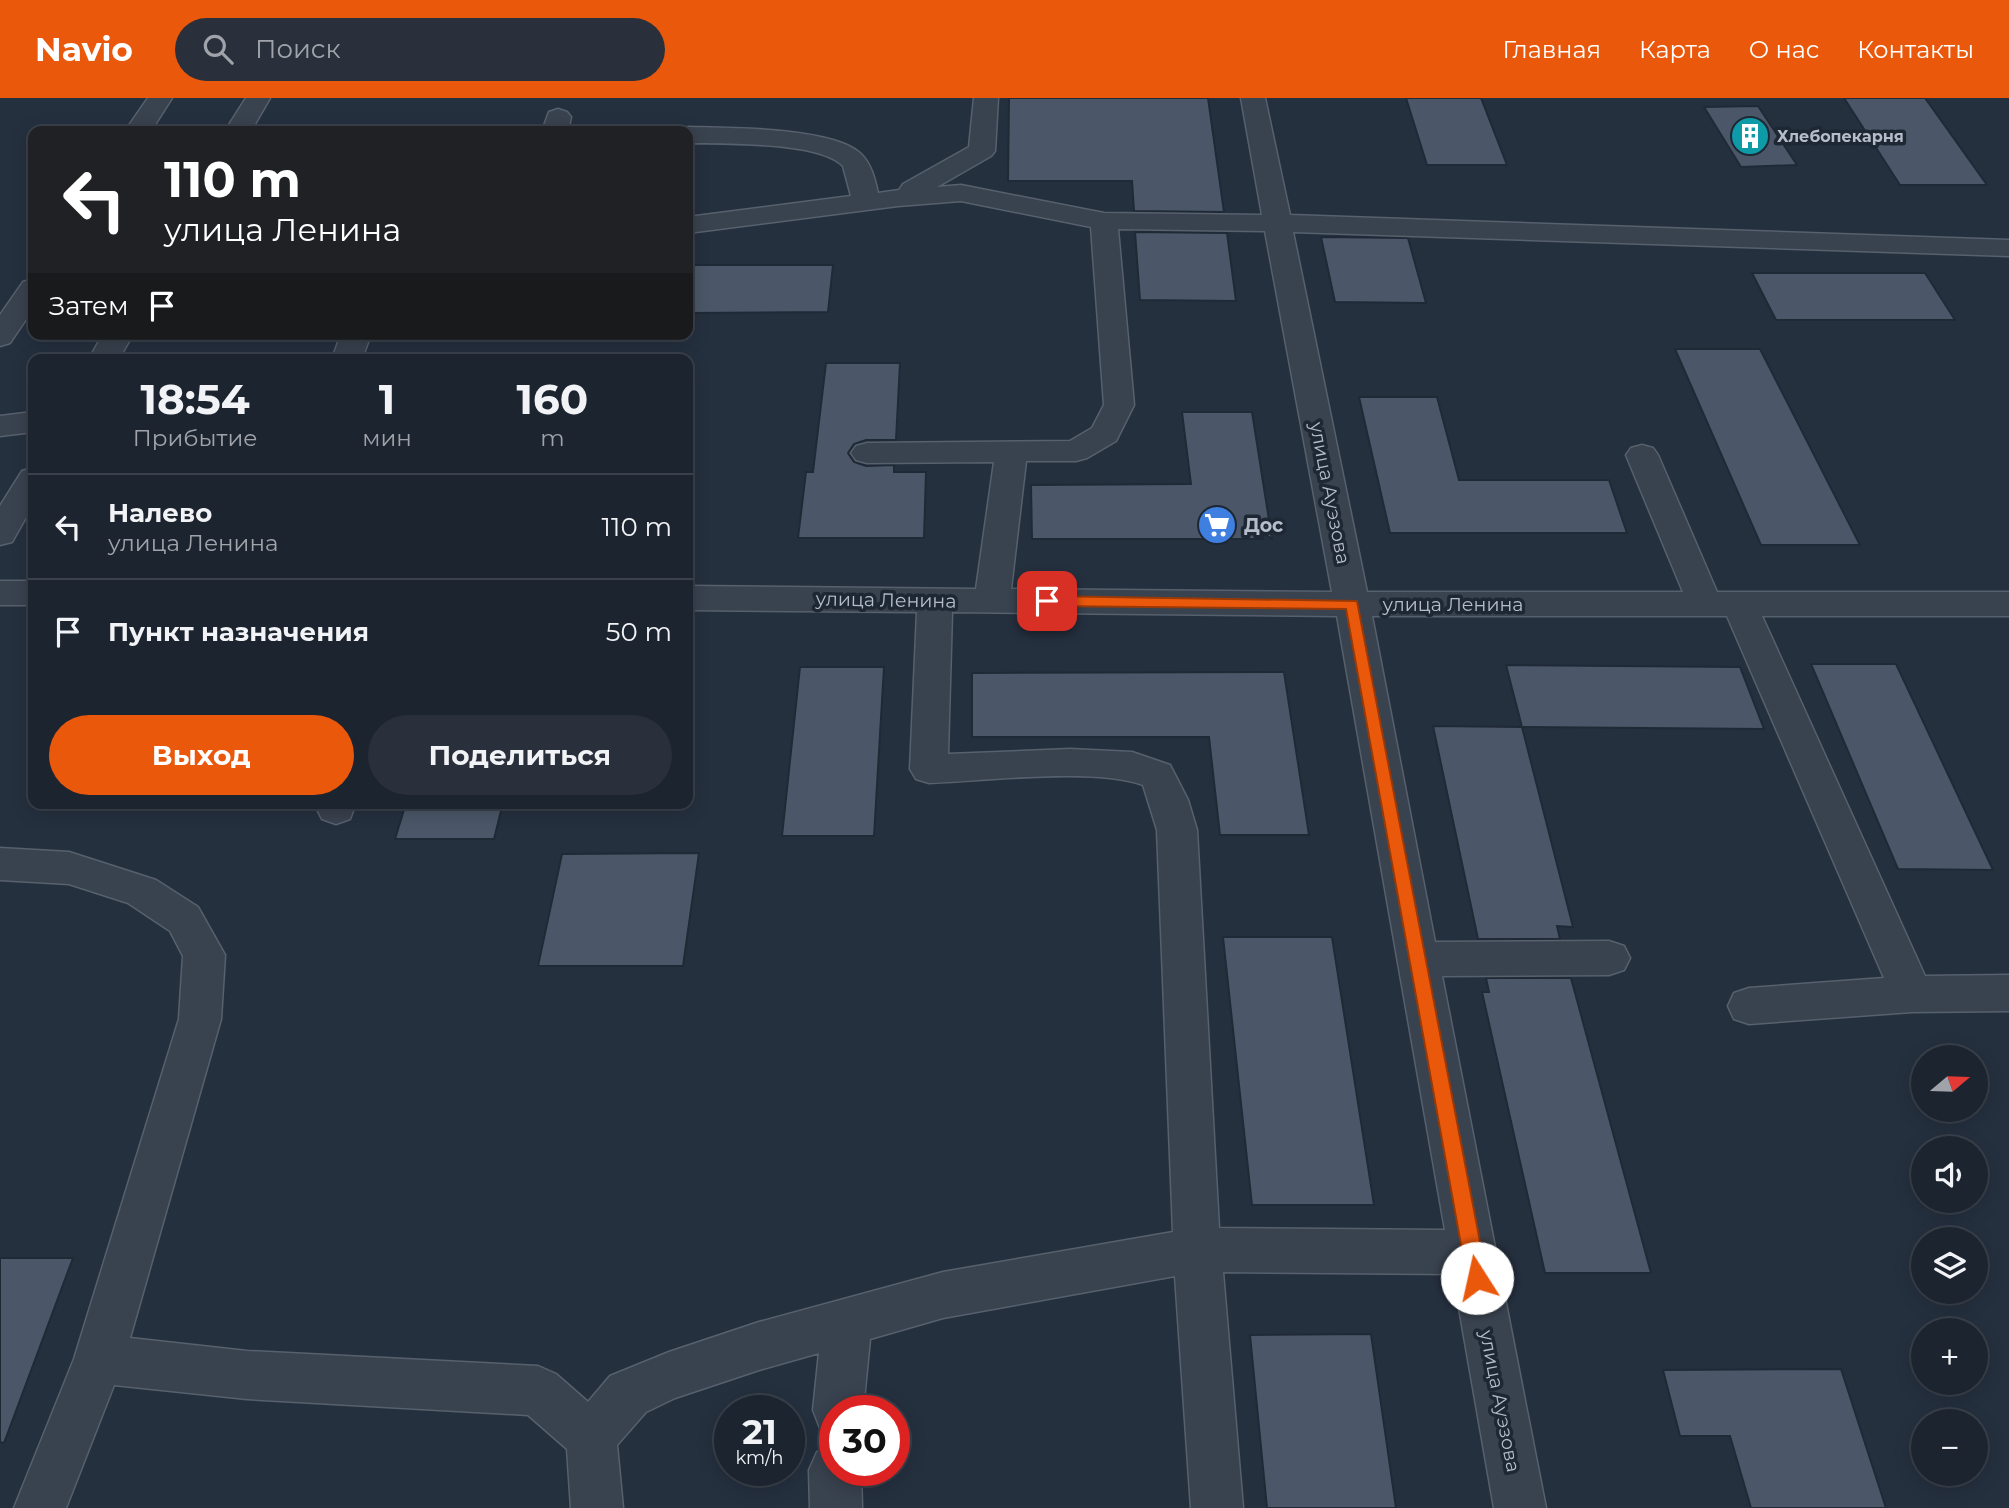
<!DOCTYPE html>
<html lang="ru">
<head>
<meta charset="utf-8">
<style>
  body { margin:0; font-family:Montserrat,sans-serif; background:#29303b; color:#f1f3f6; height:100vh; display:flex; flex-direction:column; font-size:26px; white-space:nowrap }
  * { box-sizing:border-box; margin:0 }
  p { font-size:23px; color:#a0a4aa }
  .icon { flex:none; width:38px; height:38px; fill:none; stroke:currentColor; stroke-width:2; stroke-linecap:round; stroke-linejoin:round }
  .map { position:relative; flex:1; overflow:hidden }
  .details { position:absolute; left:28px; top:256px; width:665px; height:455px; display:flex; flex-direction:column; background:#1c242f; border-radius:14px; box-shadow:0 4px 18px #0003,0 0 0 2px #3a414b }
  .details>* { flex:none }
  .banner { position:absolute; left:28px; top:28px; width:665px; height:214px; border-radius:14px; box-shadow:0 4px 18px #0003,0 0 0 2px #3a414b; background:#202124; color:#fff; overflow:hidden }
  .needle { width:46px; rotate:71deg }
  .fabs { position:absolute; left:1911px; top:947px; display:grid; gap:14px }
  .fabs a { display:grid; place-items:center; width:77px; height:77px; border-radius:50%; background:#1c242f; box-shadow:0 4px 18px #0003,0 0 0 2px #3a414b; font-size:35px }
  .speed { position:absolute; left:714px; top:1297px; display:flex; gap:14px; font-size:35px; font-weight:700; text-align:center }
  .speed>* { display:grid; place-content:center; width:91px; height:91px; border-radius:50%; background:#1c242f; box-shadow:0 4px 18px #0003,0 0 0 2px #3a414b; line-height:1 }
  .speed small { font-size:18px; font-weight:400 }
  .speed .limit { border:10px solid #d22; background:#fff; color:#111 }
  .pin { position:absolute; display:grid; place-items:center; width:60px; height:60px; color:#fff; margin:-30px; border-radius:14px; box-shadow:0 4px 10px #0006 }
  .me { position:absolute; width:77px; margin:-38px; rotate:350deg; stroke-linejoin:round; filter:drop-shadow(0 0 5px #0008) }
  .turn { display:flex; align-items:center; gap:24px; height:147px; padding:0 21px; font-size:32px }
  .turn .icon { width:91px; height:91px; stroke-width:2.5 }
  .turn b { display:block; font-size:49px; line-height:60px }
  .then { display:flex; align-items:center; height:66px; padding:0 21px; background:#0003; gap:14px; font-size:26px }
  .eta { display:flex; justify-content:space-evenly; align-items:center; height:119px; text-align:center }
  .eta b { font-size:42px; font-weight:700; line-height:49px }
  .cta { display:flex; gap:14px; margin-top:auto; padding:14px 21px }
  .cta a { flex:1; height:80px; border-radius:42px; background:#ea580c; color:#fff; font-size:28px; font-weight:700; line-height:80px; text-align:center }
  .cta a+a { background:#29303b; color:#f1f3f6 }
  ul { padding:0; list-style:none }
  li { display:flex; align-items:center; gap:21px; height:105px; padding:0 21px; border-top:2px solid #3a414b }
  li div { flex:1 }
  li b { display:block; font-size:26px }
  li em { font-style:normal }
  header { display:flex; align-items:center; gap:42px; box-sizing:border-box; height:98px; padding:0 35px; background:#ea580c; color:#fff }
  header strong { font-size:33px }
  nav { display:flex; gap:38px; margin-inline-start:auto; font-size:24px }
  .search { width:490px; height:63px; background:#29303b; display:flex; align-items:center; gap:18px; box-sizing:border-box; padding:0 24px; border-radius:38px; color:#a0a4aa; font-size:26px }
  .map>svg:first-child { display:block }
  .building { fill:#4b5768; stroke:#202936; stroke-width:2 }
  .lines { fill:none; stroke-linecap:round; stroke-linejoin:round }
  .minor-casing { stroke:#57606d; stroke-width:3 }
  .minor { fill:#39424f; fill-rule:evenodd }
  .route { fill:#ea580c; stroke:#983908; stroke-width:2 }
  .labels { text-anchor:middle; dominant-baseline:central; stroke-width:7; stroke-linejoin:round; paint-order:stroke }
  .far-poi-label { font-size:16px; font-weight:bold; fill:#b6bdca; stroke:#1e2734; text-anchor:start }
  .street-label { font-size:19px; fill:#b6bdca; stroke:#1e2734 }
  .poi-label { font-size:19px; font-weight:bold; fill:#b6bdca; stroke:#1e2734; text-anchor:start }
</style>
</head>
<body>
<header>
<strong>Navio</strong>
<div class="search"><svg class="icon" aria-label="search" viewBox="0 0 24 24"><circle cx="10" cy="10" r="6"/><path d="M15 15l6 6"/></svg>Поиск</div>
<nav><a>Главная</a><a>Карта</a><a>О нас</a><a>Контакты</a></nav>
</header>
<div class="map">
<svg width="2009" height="1410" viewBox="0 0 2009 1410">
  <rect width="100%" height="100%" fill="#25303f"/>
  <path class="building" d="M 1009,0 L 1208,0 L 1224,114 L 1134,113 L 1132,83 L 1008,83 Z
    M 1406,0 L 1481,0 L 1507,67 L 1427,67 Z
    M 1844,0 L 1925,0 L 1987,87 L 1900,87 Z
    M 1758,8 L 1797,67 L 1741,69 L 1704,9 Z
    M 1135,134 L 1227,135 L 1236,203 L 1140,202 Z
    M 1321,139 L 1408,140 L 1426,205 L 1335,204 Z
    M 688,167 L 833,167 L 828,214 L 688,215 Z
    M 1752,175 L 1925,175 L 1955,222 L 1776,222 Z
    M 1675,251 L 1760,251 L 1860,447 L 1761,447 Z
    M 826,265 L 900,265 L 896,342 L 866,342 L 854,346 L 848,355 L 854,364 L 866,368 L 894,367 L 894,374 L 926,374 L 924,440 L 798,440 L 806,374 L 813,374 Z
    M 1359,299 L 1437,299 L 1459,382 L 1609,382 L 1627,435 L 1390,435 Z
    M 1182,314 L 1252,314 L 1272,441 L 1263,435 L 1263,441 L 1032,441 L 1031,387 L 1191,386 Z
    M 1811,566 L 1896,566 L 1993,772 L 1898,771 Z
    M 1506,567 L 1740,569 L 1764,631 L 1522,629 Z
    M 800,569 L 884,569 L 874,738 L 782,738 Z
    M 1284,574 L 1309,737 L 1220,737 L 1209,639 L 972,639 L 972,575 Z
    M 1433,628 L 1522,629 L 1573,829 L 1557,828 L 1560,841 L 1478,841 Z
    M 406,705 L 503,705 L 494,741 L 395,741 Z
    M 699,755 L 683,868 L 538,868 L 562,756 Z
    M 1223,839 L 1332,839 L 1374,1107 L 1252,1107 Z
    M 1486,880 L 1571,880 L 1651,1175 L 1545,1175 L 1482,894 L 1489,894 Z
    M 0,1160 L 73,1160 L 4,1345 L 0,1344 Z
    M 1371,1236 L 1396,1410 L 1267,1410 L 1250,1237 Z
    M 1841,1271 L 1886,1410 L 1751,1410 L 1730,1338 L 1680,1338 L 1663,1272 Z"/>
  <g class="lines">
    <defs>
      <path id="minor" d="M 148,0 L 172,0 L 151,33 L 125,33 Z
        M 246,0 L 270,0 L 251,33 L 225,33 Z
        M 974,0 L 998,0 L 995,53 L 991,58 L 937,89 L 961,87 L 1104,115 L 1262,117 L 1241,0 L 1265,0 L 1290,117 L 2009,142 L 2009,158 L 1293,134 L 1367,494 L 1683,494 L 1626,357 L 1631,350 L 1642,347 L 1653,350 L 1658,357 L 1717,494 L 2009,494 L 2009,518 L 1762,518 L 1925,878 L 2009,877 L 2009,913 L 1912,914 L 1749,926 L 1734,921 L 1728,908 L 1734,895 L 1749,890 L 1884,880 L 1727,518 L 1372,518 L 1435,844 L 1609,843 L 1624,848 L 1630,860 L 1624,872 L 1609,877 L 1442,878 L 1546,1410 L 1494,1410 L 1453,1176 L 1223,1174 L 1243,1410 L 1191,1410 L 1175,1178 L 943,1220 L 870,1241 L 863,1312 L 835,1312 L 835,1336 L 820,1330 L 813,1312 L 819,1255 L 759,1272 L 675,1300 L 646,1314 L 617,1347 L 623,1410 L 571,1410 L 567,1351 L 528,1317 L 247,1301 L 114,1287 L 66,1410 L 14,1410 L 74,1261 L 179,921 L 183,858 L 170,833 L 128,805 L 69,786 L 0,782 L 0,750 L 69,754 L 156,782 L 198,809 L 225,857 L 221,921 L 130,1240 L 247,1253 L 538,1268 L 556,1276 L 588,1304 L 610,1278 L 669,1254 L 759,1224 L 943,1174 L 1173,1134 L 1157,732 L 1143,687 C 1095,669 984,683 929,685 L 916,681 L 910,671 L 917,514 L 688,512 L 688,488 L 976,491 L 994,364 L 867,365 L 856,362 L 851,355 L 856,348 L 867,345 L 1070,343 L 1092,330 L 1104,307 L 1091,129 L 961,103 L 898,108 L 688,135 L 688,119 L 851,98 L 843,68 C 819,43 723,46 688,45 L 688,33 L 679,32 L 688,29 C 727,30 831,29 860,55 C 871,65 875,81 878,95 L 899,92 L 903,86 L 969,49 ZM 1118,131 L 1265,133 L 1332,494 L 1011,491 L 1026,363 L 1076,363 L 1087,360 L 1116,343 L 1134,307 ZM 952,514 L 1337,518 L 1445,1132 L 1219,1130 L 1197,732 L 1188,702 L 1170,667 L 1132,654 L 1070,651 L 948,656 Z
        M 558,11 L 567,14 L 571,19 L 568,33 L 542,33 L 549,14 Z
        M 33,181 L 33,211 L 10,245 L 0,248 L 0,217 L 23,184 Z
        M 103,236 L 133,236 L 119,261 L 89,261 Z
        M 341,236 L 371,236 L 362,261 L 332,261 Z
        M 33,314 L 33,334 L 0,338 L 0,318 Z
        M 33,370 L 33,407 L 12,444 L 0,447 L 0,408 L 22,373 Z
        M 0,483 L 33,483 L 33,507 L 0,507 Z
        M 318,705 L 356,705 L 350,721 L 336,726 L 322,721 L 317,711 Z
        M 835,1346 L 835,1372 L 861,1372 L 862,1410 L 810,1410 L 809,1372 L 817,1354 Z"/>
    </defs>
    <use href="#minor" class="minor-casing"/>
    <use href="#minor" class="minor"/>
  </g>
  <path class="route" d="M 1047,498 L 1357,503 L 1487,1180 L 1484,1186 L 1477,1189 L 1470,1186 L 1467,1180 L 1346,511 L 1047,508 L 1040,503 Z"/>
  <defs>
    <symbol id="building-disc" viewBox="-11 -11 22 22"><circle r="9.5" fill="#0f9aa8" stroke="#1e2734"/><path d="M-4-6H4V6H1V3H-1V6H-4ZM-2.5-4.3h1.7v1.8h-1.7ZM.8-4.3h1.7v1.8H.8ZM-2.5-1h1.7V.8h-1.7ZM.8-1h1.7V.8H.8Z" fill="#fff"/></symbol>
    <symbol id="supermarket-disc" viewBox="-11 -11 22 22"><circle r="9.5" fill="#3f7fe0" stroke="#1e2734"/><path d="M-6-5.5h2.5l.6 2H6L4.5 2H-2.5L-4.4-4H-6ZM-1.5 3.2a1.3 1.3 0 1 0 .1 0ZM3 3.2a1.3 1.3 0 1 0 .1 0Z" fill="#fff"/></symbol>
  </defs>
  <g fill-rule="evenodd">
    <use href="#building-disc" x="1728" y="16" width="44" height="44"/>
    <use href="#supermarket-disc" x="1195" y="405" width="44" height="44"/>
  </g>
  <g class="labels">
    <g class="far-poi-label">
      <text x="1777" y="38">Хлебопекарня</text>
    </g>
    <g class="street-label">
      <text transform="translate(1330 395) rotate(79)">улица Ауэзова</text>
      <text transform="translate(886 502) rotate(1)">улица Ленина</text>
      <text x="1453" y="506">улица Ленина</text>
      <text transform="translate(1500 1303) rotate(79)">улица Ауэзова</text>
    </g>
    <g class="poi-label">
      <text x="1244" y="427">Дос</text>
    </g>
  </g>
</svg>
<div class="fabs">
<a><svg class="needle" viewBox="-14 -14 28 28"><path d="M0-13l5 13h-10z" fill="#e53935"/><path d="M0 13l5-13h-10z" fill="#a0a4aa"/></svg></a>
<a><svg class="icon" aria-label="sound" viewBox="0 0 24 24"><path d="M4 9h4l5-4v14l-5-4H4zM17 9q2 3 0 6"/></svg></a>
<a><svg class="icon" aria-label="layers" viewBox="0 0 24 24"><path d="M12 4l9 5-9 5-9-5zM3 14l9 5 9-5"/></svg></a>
<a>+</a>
<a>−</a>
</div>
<div class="speed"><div>21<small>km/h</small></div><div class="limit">30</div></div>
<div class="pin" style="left:1047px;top:503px;background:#d93025"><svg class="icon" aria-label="arrive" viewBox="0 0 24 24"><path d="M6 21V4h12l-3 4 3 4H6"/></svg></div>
<svg class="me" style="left:1477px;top:1180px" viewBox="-20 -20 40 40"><circle r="19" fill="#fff"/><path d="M0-13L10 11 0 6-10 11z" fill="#ea580c"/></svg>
<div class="banner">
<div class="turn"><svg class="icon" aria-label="left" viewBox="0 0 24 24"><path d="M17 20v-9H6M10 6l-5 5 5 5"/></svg><div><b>110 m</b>улица Ленина</div></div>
<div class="then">Затем<svg class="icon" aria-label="arrive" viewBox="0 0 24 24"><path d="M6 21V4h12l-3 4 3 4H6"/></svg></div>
</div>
<section class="details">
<div class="eta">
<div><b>18:54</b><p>Прибытие</p></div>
<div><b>1</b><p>мин</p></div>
<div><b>160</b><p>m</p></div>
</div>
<ul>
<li><svg class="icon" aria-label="left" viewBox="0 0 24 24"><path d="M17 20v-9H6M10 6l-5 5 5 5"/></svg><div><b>Налево</b><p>улица Ленина</p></div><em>110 m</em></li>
<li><svg class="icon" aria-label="arrive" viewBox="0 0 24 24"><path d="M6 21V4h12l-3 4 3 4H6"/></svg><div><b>Пункт назначения</b></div><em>50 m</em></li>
</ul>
<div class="cta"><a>Выход</a><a>Поделиться</a></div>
</section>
</div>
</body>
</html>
